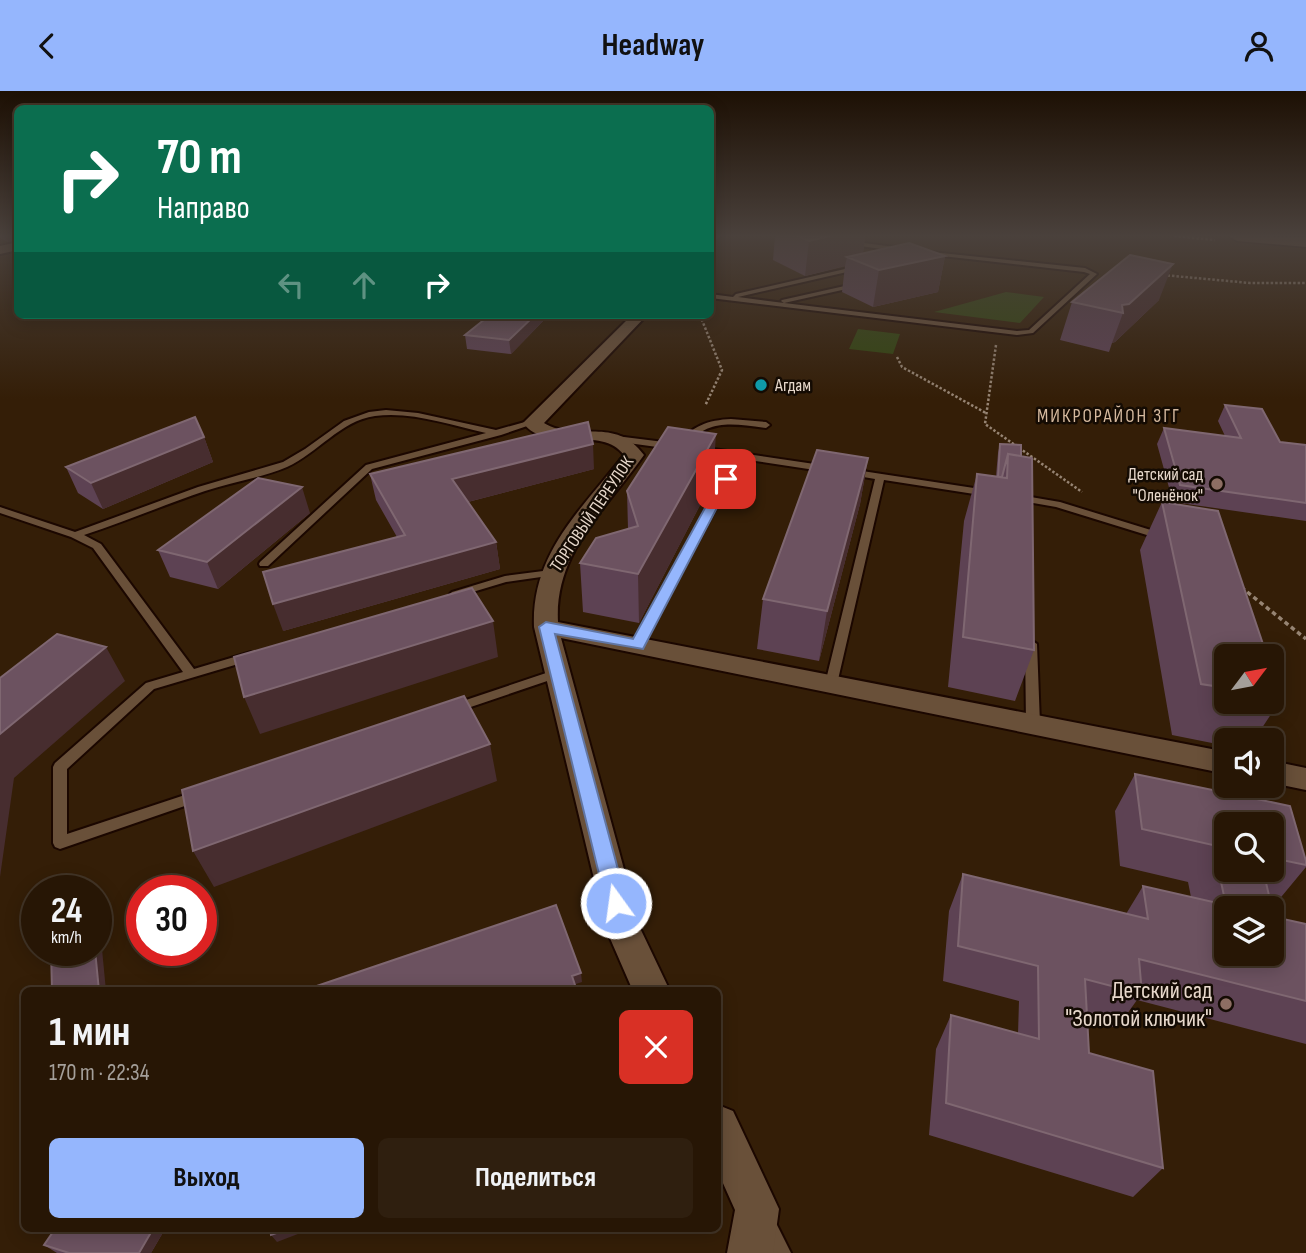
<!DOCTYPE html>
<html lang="ru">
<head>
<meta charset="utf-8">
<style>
  body { margin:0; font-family:"Sofia Sans Condensed",sans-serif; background:#2f1f0f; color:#f1f3f6; height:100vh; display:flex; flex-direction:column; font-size:26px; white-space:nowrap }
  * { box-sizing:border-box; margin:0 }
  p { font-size:23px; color:#a49f9a }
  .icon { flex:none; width:38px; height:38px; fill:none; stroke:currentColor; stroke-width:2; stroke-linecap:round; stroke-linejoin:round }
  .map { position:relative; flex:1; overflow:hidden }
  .sheet { position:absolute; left:21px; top:896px; width:700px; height:245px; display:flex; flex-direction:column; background:#271605; border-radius:10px; box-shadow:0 4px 18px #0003,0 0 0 2px #433527 }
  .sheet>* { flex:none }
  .guide { position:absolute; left:14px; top:14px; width:700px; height:214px; border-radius:10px; box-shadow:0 4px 18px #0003,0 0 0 2px #433527; background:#0b6e4f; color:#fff; overflow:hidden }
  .needle { width:46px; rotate:58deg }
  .controls { position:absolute; left:1214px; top:553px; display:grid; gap:14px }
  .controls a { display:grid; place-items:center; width:70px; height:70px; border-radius:10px; background:#271605; box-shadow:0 4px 18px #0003,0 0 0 2px #433527; font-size:35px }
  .speed { position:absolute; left:21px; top:784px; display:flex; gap:14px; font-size:35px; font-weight:700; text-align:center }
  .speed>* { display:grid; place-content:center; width:91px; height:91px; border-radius:50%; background:#271605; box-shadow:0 4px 18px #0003,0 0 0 2px #433527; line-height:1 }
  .speed small { font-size:18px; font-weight:400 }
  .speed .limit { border:10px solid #d22; background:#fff; color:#111 }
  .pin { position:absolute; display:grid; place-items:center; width:60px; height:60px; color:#fff; margin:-30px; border-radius:14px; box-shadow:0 4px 10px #0006 }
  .me { position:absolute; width:77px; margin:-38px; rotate:346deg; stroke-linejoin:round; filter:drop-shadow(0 0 5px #0008) }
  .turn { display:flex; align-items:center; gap:24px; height:147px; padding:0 28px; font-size:32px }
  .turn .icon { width:91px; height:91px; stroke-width:2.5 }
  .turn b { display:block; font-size:49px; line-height:60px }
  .lanes { display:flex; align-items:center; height:66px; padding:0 28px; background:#0003; justify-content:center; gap:35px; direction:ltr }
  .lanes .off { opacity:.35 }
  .round { display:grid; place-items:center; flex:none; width:74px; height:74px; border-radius:10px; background:#2f1f0f }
  .head { display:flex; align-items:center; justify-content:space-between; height:119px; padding:0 28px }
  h1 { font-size:42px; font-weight:700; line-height:52px }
  .action { display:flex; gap:14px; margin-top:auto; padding:14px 28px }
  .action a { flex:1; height:80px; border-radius:10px; background:#95b6fd; color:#111; font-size:28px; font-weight:700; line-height:80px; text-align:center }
  .action a+a { background:#2f1f0f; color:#f1f3f6 }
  header { display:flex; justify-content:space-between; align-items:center; height:91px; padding:0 28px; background:#95b6fd; color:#111; font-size:32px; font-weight:700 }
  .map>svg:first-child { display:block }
  .green { fill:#33450f }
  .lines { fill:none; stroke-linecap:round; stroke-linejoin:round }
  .service-casing { stroke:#1b0700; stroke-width:4 }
  .minor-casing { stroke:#1b0700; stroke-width:4 }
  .secondary-casing { stroke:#1b0700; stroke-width:3 }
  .path-far1 { stroke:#968473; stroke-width:2.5; stroke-dasharray:2.5 2; stroke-linecap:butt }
  .path { stroke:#968473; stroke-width:3.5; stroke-dasharray:4.5 3.5; stroke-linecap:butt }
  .service { fill:#695039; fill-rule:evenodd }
  .minor { fill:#695039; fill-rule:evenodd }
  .secondary { fill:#695039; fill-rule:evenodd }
  .wall { fill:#5d4253; fill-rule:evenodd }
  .shaded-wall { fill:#472d2f }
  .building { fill:#6c5260; stroke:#7f6771; stroke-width:2 }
  .route { fill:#95b6fd; stroke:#6176a4; stroke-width:2 }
  .culture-dot { fill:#0f9aa8; stroke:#140b03; stroke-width:2.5 }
  .education-dot { fill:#8d6e63; stroke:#140b03; stroke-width:2.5 }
  .labels { text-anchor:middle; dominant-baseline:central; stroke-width:5; stroke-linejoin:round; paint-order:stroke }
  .far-poi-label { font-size:18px; fill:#e7d8cb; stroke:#140b03; text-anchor:start }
  .far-street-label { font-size:18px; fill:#e7d8cb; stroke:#140b03 }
  .far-neighbourhood-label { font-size:19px; letter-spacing:2px; fill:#d5b99e; stroke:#140b03 }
  .near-poi-label { font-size:24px; fill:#e7d8cb; stroke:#140b03; text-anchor:end }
</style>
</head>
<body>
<header><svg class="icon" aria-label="back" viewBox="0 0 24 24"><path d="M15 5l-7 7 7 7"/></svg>Headway<svg class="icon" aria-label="person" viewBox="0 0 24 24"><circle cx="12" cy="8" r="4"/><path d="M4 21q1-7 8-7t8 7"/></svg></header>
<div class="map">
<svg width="1306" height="1162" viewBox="0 0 1306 1162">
  <rect width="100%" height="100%" fill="#341e07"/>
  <path class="green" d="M 1006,201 L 1044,206 L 1020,232 L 934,221 Z
    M 858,238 L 900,243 L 893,263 L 849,258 Z"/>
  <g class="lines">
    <defs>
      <path id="service" d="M 848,150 L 903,157 L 906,159 L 903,161 L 846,153 Z
        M 922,160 L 1085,177 L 1097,183 L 1033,242 L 1017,244 L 710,207 L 710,203 L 733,206 L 736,203 L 858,175 L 860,178 L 738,206 L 784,212 L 781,210 L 782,209 L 858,192 L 860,195 L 784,212 L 1017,240 L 1029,239 L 1090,183 L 1084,181 L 924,163 Z
        M 386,319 L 418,322 L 496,339 L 532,329 L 536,332 L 501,344 L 372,378 L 268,475 L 260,475 L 259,473 L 260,471 L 366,374 L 486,342 C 450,334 411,320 375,325 C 340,330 318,362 287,376 C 261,387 232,391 205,400 C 164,414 124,431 84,444 L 101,453 L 194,578 L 251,561 L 257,565 L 255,568 L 154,598 L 67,678 L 67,743 L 200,699 L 205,700 L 207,704 L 205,708 L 60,758 L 55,756 L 53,752 L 53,676 L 55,672 L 146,592 L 183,581 L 93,457 L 71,446 L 0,422 L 0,416 L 75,441 L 198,396 L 283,371 L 305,358 L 344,330 L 369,321 Z
        M 731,328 L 766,331 L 770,334 L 766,337 C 733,333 709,327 685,355 L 678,353 C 692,335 708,329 731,328 Z
        M 616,345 L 672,352 L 676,355 L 672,358 L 613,350 L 612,348 Z
        M 700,356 L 828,375 L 833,378 L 828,381 L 742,368 L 643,554 L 641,557 L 633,557 L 631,554 L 734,367 L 697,361 L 696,359 Z
        M 849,378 L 987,399 L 992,402 L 987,405 L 884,389 L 837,593 L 831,597 L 825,593 L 875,388 L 846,383 L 844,381 Z
        M 1019,404 L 1060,411 L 1167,444 L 1168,446 L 1163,449 L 1056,416 L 1016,409 L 1014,407 Z
        M 551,479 L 555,480 L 556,482 L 555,484 L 506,491 L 456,506 L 450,503 L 452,501 L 505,485 Z
        M 1031,549 L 1037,553 L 1040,633 L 1038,636 L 1028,636 L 1026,633 L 1025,553 Z
        M 558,578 L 562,579 L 564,582 L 562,585 L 453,622 L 447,618 L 448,615 Z
        M 768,1127 L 775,1130 L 791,1162 L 769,1162 L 758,1137 L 761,1130 Z"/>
      <path id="minor" d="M 710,145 L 721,145 L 710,153 Z
        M 18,151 L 18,159 L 0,163 L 0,155 Z
        M 632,224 L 647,224 L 544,332 C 577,352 615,324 644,364 C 607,417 554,461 558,531 L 1227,661 L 1227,683 L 561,547 L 640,837 L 670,900 L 633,900 L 606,838 L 534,536 C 531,462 582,418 624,364 C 601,333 548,364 523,332 Z
        M 1272,670 L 1306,677 L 1306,699 L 1272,692 Z
        M 718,1014 L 733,1020 L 779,1118 L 773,1162 L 727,1162 L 735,1119 L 718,1081 Z"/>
      <path id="secondary" d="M 1229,145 L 1306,146 L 1306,156 L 1237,150 Z"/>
    </defs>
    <use href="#service" class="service-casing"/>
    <use href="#minor" class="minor-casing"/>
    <use href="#secondary" class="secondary-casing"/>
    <path class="path-far1" d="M 1174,145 L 1215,149
      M 1163,184 L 1250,192 L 1306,192
      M 700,224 L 722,279 L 705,315
      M 996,254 L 985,333 L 1082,401
      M 897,266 L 902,276 L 986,322"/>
    <path class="path" d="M 1241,496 L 1306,548"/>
    <use href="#service" class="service"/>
    <use href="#minor" class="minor"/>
    <use href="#secondary" class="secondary"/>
  </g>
  <path class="wall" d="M 0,145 L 18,145 L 17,148 L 8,151 L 0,147 Z
    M 775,145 L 865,145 L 863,162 L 945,165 L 938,201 L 873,216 L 842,201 L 845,175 L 805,185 L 773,169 Z
    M 1159,209 L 1115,251 L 1112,252 L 1109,261 L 1060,249 L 1072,211 Z
    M 549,224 L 511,263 L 467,258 L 465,244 Z
    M 1225,314 L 1280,351 L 1306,354 L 1306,430 L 1173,411 L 1157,353 L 1164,337 L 1225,345 L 1218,330 Z
    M 204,346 L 213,371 L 103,418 L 78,402 L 66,376 Z
    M 1000,353 L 1021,365 L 1034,559 L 1015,610 L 948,596 L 964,430 L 977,383 L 996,385 L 998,362 Z
    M 868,367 L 860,413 L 819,570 L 757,558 L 763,508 Z
    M 594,378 L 468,411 L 496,451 L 500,478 L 283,540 L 397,446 L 376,409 L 370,383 Z
    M 713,389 L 639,532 L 583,521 L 580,472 L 628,438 L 627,400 Z
    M 1162,411 L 1227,565 L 1227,611 L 1272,611 L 1272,581 L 1281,608 L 1254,649 L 1227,649 L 1227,655 L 1172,644 L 1140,459 Z
    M 310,422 L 218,498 L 170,486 L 158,459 Z
    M 1135,683 L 1290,715 L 1306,770 L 1306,776 L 1277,811 L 1270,810 L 1272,817 L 1227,817 L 1227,863 L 1272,863 L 1272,818 L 1274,826 L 1306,833 L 1306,953 L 1137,909 L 1117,937 L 1087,929 L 1089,962 L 1153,980 L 1163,1077 L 1133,1106 L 929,1044 L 936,958 L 951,924 L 1018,943 L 1019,910 L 943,890 L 949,820 L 963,783 L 1126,823 L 1143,795 L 1191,806 L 1188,791 L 1120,775 L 1115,720 ZM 1227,733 L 1272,733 L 1272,779 L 1227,779 Z
    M 55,1138 L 165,1138 L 151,1162 L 57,1162 L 44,1154 Z"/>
  <path class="shaded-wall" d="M 5,145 L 16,145 L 17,148 L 8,151 Z
    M 830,145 L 865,145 L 862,171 L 847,166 L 845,175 L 805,185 L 809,150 Z
    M 945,165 L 938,201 L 873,216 L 879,179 Z
    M 1173,173 L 1159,209 L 1115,251 L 1112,252 L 1123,222 L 1122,214 Z
    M 535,224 L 549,224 L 511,263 L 509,249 Z
    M 716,343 L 713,389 L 639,532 L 638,483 Z
    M 204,346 L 213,371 L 103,418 L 91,392 Z
    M 593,353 L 594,378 L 456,414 L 452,388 Z
    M 868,367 L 860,413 L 819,570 L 827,520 Z
    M 302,396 L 310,422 L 218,498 L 207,471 Z
    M 496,451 L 500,478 L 283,540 L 273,513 Z
    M 493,530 L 498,566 L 260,643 L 244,606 Z
    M 106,556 L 125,590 L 14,687 L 0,786 L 0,643 Z
    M 490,653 L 497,690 L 214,796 L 193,760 Z
    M 96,832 L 100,837 L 106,900 L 99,900 L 95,859 L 96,859 Z
    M 581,882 L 582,891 L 573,894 L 572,885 Z
    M 153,1138 L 165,1138 L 151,1162 L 139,1162 Z
    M 288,1138 L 311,1138 L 277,1151 L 271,1144 Z"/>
  <path class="building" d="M 798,145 L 830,145 L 809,150 Z
    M 909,152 L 945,165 L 879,179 L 847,166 Z
    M 1130,164 L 1173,173 L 1129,213 L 1122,214 L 1123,222 L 1072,211 Z
    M 490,224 L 535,224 L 509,249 L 465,244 Z
    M 1225,314 L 1262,318 L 1280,351 L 1306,354 L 1306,412 L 1180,394 L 1164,337 L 1241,347 Z
    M 195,326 L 204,346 L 91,392 L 66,376 Z
    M 588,331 L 593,353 L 452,388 L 496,451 L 273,513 L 263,481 L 405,444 L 370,383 Z
    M 668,336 L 716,343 L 638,483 L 580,472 L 596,447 L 638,435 L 627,400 Z
    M 1000,353 L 1021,354 L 1021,365 L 1008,363 L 1002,386 L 998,386 Z
    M 817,359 L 868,367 L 827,520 L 763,508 Z
    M 1008,363 L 1032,367 L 1034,559 L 963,546 L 977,383 L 1007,387 Z
    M 258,387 L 302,396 L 207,471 L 158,459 Z
    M 1162,411 L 1218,420 L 1267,565 L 1227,565 L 1227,597 L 1201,593 Z
    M 472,497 L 493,530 L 244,606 L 234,566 Z
    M 57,543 L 106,556 L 0,643 L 0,587 Z
    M 1272,581 L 1281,608 L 1272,606 Z
    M 464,605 L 490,653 L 193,760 L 182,699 Z
    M 1135,683 L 1290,715 L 1306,770 L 1306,774 L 1272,767 L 1272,733 L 1227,733 L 1227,779 L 1263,779 L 1272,817 L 1227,817 L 1227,863 L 1272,863 L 1272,818 L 1274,826 L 1306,833 L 1306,910 L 1139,868 L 1142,903 L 1085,888 L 1089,962 L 1153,980 L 1163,1077 L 946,1012 L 951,924 L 1039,948 L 1038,875 L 958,855 L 963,783 L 1148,828 L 1143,795 L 1226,814 L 1213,754 L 1142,738 Z
    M 556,814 L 581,882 L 572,885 L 577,900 L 302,900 Z
    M 51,859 L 95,859 L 99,900 L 52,900 Z
    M 55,1138 L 153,1138 L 139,1162 L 69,1162 L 44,1154 Z
    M 270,1138 L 288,1138 L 271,1144 Z"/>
  <linearGradient id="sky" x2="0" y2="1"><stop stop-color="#1d1004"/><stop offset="0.47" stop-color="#4a413c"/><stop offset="1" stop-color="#4a413c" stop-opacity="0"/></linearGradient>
  <rect width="1306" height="308" fill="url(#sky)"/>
  <path class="route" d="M 722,386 L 732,388 L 643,558 L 555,543 L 627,812 L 624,818 L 616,821 L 609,818 L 606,812 L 539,536 L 546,531 L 633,548 Z"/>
  <circle class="culture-dot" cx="761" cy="294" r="7"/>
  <g class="education-dot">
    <circle cx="1217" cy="393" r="7"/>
    <circle cx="1226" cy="913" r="7"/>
  </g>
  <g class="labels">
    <g class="far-poi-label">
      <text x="775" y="294">Агдам</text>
      <text x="1203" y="383" text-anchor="end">Детский сад<tspan x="1203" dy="21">"Оленёнок"</tspan></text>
    </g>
    <g class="far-street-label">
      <text transform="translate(592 423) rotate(-56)">ТОРГОВЫЙ ПЕРЕУЛОК</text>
    </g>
    <g class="far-neighbourhood-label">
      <text x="1109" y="325">МИКРОРАЙОН 3ГГ</text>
    </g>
    <g class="near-poi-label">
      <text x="1212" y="899">Детский сад<tspan x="1212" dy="28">"Золотой ключик"</tspan></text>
    </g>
  </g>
</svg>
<div class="controls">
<a><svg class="needle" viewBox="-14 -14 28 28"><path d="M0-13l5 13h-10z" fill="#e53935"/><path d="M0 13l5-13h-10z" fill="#a49f9a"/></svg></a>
<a><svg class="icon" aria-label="sound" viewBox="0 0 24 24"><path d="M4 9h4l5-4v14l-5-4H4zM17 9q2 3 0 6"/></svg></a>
<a><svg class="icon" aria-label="search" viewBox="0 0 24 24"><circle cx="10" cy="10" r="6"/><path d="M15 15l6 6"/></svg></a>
<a><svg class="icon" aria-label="layers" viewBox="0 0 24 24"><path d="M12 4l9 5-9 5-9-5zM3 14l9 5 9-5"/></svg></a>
</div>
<div class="speed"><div>24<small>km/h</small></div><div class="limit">30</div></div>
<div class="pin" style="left:726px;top:388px;background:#d93025"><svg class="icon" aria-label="arrive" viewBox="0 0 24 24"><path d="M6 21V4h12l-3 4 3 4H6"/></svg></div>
<svg class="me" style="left:616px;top:812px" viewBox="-20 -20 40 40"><circle r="17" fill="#95b6fd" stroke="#fff" stroke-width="3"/><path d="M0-11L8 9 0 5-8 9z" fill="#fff"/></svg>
<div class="guide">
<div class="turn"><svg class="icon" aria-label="right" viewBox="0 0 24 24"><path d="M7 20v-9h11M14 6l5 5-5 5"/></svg><div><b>70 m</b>Направо</div></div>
<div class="lanes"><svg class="icon off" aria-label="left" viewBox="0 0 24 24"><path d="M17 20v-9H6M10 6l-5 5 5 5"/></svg><svg class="icon off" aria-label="ahead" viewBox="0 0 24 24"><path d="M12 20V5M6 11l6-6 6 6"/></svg><svg class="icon" aria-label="right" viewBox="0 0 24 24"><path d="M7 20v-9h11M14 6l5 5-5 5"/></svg></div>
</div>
<section class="sheet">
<div class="head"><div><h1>1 мин</h1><p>170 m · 22:34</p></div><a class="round" style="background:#d93025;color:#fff"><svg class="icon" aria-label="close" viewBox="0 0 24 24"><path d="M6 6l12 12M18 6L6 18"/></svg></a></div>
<div class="action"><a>Выход</a><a>Поделиться</a></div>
</section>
</div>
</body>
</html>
